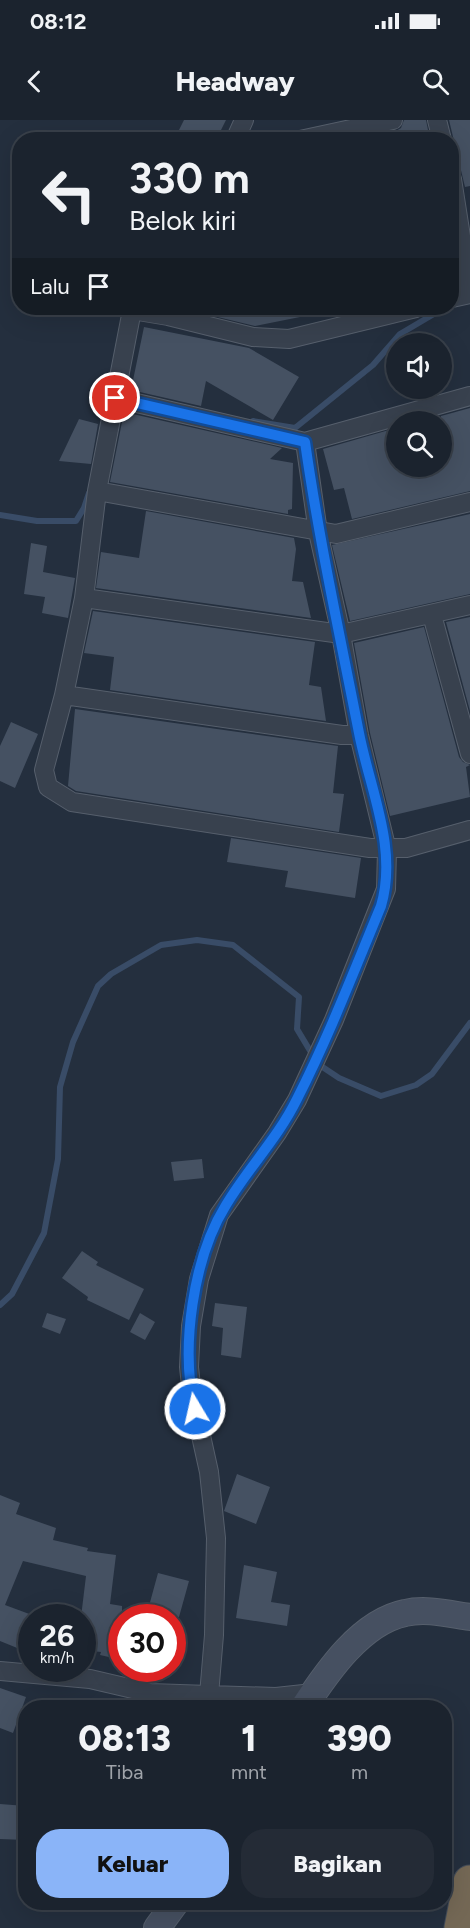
<!DOCTYPE html>
<html lang="id">
<head>
<meta charset="utf-8">
<style>
  body { margin:0; font-family:Figtree,sans-serif; background:#242b36; color:#f1f3f6; height:100vh; display:flex; flex-direction:column; font-size:22px; white-space:nowrap }
  * { box-sizing:border-box; margin:0 }
  p { font-size:20px; color:#a0a4aa }
  .icon { flex:none; width:33px; height:33px; fill:none; stroke:currentColor; stroke-width:2; stroke-linecap:round; stroke-linejoin:round }
  .map { position:relative; flex:1; overflow:hidden }
  .side { position:absolute; left:18px; top:1580px; width:434px; height:210px; display:flex; flex-direction:column; background:#1b232e; border-radius:24px; box-shadow:0 6px 24px #0002,0 0 0 2px #39404a }
  .side>* { flex:none }
  .guide { position:absolute; left:12px; top:12px; width:447px; height:183px; border-radius:24px; box-shadow:0 6px 24px #0002,0 0 0 2px #39404a; background:#1b232e; color:#f1f3f6; overflow:hidden }
  .tools { position:absolute; left:386px; top:213px; display:grid; gap:12px }
  .tools a { display:grid; place-items:center; width:66px; height:66px; border-radius:50%; background:#1b232e; box-shadow:0 6px 24px #0002,0 0 0 2px #39404a; font-size:30px }
  .speed { position:absolute; left:18px; top:1484px; display:flex; gap:12px; font-size:30px; font-weight:700; text-align:center }
  .speed>* { display:grid; place-content:center; width:78px; height:78px; border-radius:50%; background:#1b232e; box-shadow:0 6px 24px #0002,0 0 0 2px #39404a; line-height:1 }
  .speed small { font-size:15px; font-weight:400 }
  .speed .limit { border:9px solid #d22; background:#fff; color:#111 }
  .pin { position:absolute; display:grid; place-items:center; width:51px; height:51px; color:#fff; margin:-26px; border:3px solid #fff; border-radius:50%; box-shadow:0 2px 6px #0007 }
  .me { position:absolute; width:66px; margin:-33px; rotate:351deg; stroke-linejoin:round; filter:drop-shadow(0 0 4px #0008) }
  .turn { display:flex; align-items:center; gap:21px; height:126px; padding:0 18px; font-size:27px }
  .turn .icon { width:78px; height:78px; stroke-width:2.5 }
  .turn b { display:block; font-size:42px; line-height:51px }
  .then { display:flex; align-items:center; height:57px; padding:0 18px; background:#0003; gap:12px; font-size:22px }
  .eta { display:flex; justify-content:space-evenly; align-items:center; height:102px; text-align:center }
  .eta b { font-size:36px; font-weight:800; line-height:42px }
  .primary-button { display:flex; gap:12px; margin-top:auto; padding:12px 18px }
  .primary-button a { flex:1; height:69px; border-radius:24px; background:#8ab4f8; color:#111; font-size:24px; font-weight:800; line-height:69px; text-align:center }
  .primary-button a+a { background:#242b36; color:#f1f3f6 }
  .status { display:flex; justify-content:space-between; align-items:center; height:42px; padding:0 30px; background:#1b232e; direction:ltr }
  .status svg { height:16px; fill:currentColor }
  header { display:flex; justify-content:space-between; align-items:center; height:78px; padding:0 18px; background:#1b232e; font-size:27px; font-weight:800 }
  .map>svg:first-child { display:block }
  .lines { fill:none; stroke-linecap:round; stroke-linejoin:round }
  .stream { stroke:#394c67; stroke-width:6 }
  .building { fill:#455162 }
  .street-casing { stroke:#565f6c; stroke-width:20 }
  .secondary-casing { stroke:#565f6c; stroke-width:28 }
  .highway-casing { stroke:#434c59; stroke-width:35 }
  .street { stroke:#38414e; stroke-width:18 }
  .secondary { stroke:#465061; stroke-width:26 }
  .highway { stroke:#746855; stroke-width:33 }
  .route-casing { stroke:#114b97; stroke-width:15 }
  .route { stroke:#1a73e8; stroke-width:10 }
</style>
</head>
<body>
<div class="status"><b>08:12</b><svg viewBox="0 0 49 12"><path d="M0 12V9h3v3zM5 12V6h3v6zM10 12V3h3v9zM15 12V0h3v12zM26 1h20v11H26zM47 4h2v5h-2z"/></svg></div>
<header><svg class="icon" aria-label="back" viewBox="0 0 24 24"><path d="M15 5l-7 7 7 7"/></svg>Headway<svg class="icon" aria-label="search" viewBox="0 0 24 24"><circle cx="10" cy="10" r="6"/><path d="M15 15l6 6"/></svg></header>
<div class="map">
<svg width="470" height="1808" viewBox="0 0 470 1808">
  <rect width="100%" height="100%" fill="#242f3e"/>
  <g class="lines">
    <path class="stream" d="M 253,301 L 295,308 L 373,245 L 400,214 L 444,188
      M 0,395 L 37,401 L 76,401 L 84,388 L 89,373
      M 0,1185 L 12,1174 L 44,1113 L 58,1039 L 60,967 L 73,922 L 98,866 L 111,854 L 161,825 L 197,820 L 233,825 L 299,877 L 297,909 L 318,944 L 339,958 L 381,976 L 416,965 L 432,954 L 470,903"/>
  </g>
  <path class="building" d="M 184,0 L 226,0 L 216,20 L 174,20 Z
    M 404,0 L 426,0 L 430,20 L 356,20 L 396,11 L 401,8 Z
    M 449,0 L 470,0 L 470,66 L 465,67 Z
    M 180,188 L 309,188 L 310,195 L 255,206 Z
    M 144,207 L 249,228 L 299,257 L 273,300 L 206,261 L 201,286 L 131,270 Z
    M 470,288 L 470,371 L 352,399 L 344,368 L 334,370 L 323,329 L 396,308 L 396,346 L 441,346 L 441,296 Z
    M 124,292 L 282,328 L 270,339 L 293,343 L 292,389 L 288,390 L 288,394 L 110,362 Z
    M 79,299 L 98,304 L 91,344 L 59,341 Z
    M 146,391 L 294,418 L 296,429 L 292,461 L 303,462 L 311,498 L 96,468 L 101,432 L 139,438 Z
    M 470,394 L 470,474 L 350,501 L 332,425 Z
    M 31,423 L 47,426 L 43,452 L 75,458 L 68,498 L 42,493 L 45,477 L 24,474 Z
    M 93,491 L 315,522 L 309,565 L 321,567 L 326,601 L 110,570 L 114,537 L 84,533 Z
    M 470,497 L 470,591 L 446,502 Z
    M 424,507 L 459,637 L 463,642 L 470,645 L 466,647 L 470,677 L 390,696 L 370,613 L 354,523 Z
    M 75,589 L 338,626 L 333,673 L 344,674 L 339,712 L 76,671 L 68,666 Z
    M 11,602 L 38,614 L 15,668 L 0,661 L 0,626 Z
    M 231,718 L 361,738 L 355,778 L 285,767 L 288,751 L 227,742 Z
    M 202,1039 L 204,1058 L 174,1061 L 171,1042 Z
    M 82,1131 L 98,1142 L 96,1145 L 144,1169 L 129,1200 L 87,1180 L 88,1177 L 62,1158 Z
    M 215,1183 L 247,1187 L 241,1238 L 221,1235 L 223,1208 L 212,1206 Z
    M 47,1193 L 66,1199 L 60,1214 L 42,1207 Z
    M 140,1193 L 155,1202 L 145,1220 L 130,1212 Z
    M 237,1354 L 270,1367 L 256,1404 L 224,1391 Z
    M 0,1375 L 20,1383 L 16,1394 L 56,1408 L 53,1420 L 88,1428 L 87,1431 L 116,1435 L 110,1484 L 122,1486 L 122,1540 L 100,1535 L 101,1532 L 82,1530 L 81,1497 L 86,1456 L 23,1441 L 5,1485 L 32,1495 L 32,1521 L 27,1532 L 0,1521 Z
    M 244,1445 L 277,1452 L 271,1482 L 290,1485 L 287,1506 L 236,1498 Z
    M 158,1453 L 189,1461 L 179,1497 L 146,1497 Z
    M 0,1568 L 26,1577 L 13,1613 L 0,1608 Z
    M 0,1684 L 26,1686 L 26,1720 L 0,1719 Z"/>
  <g class="lines">
    <defs>
      <path id="street" d="M 437,0 L 442,20
        M 235,20 L 244,0
        M 300,20 L 393,0
        M 452,59 L 470,174 L 452,178
        M 115,278 L 132,190 L 168,196 L 253,217 L 289,219 L 416,188
        M 97,371 L 115,278 L 305,322
        M 470,382 L 336,414 L 97,371 L 84,478 L 64,575 L 44,650 L 48,667 L 72,682 L 370,728 L 406,728 L 470,710
        M 84,478 L 341,514 L 470,485
        M 432,495 L 470,634
        M 64,575 L 342,615 L 359,615
        M 0,1551 L 90,1559 L 150,1573 L 209,1575 L 214,1515 L 216,1418 L 209,1352 L 192,1275 L 189,1247 L 191,1206 L 199,1159 L 219,1095 L 277,1013 L 297,980 L 334,900 L 386,769 L 387,730 L 359,615 L 341,514 L 318,412 L 305,322 L 470,276
        M 209,1575 L 276,1577 L 313,1573"/>
      <path id="secondary" d="M 304,1587 C 327,1552 361,1502 405,1493 C 426,1488 449,1494 470,1497
        M 157,1808 L 176,1782"/>
      <path id="highway" d="M 461,1808 L 470,1762"/>
    </defs>
    <use href="#street" class="street-casing"/>
    <use href="#secondary" class="secondary-casing"/>
    <use href="#highway" class="highway-casing"/>
    <use href="#street" class="street"/>
    <use href="#secondary" class="secondary"/>
    <use href="#highway" class="highway"/>
  </g>
  <g class="lines">
    <defs>
      <path id="route" d="M 115,278 L 305,322 C 319,420 340,516 359,613 C 370,670 398,728 381,786 C 354,851 329,916 297,979 C 278,1018 248,1048 226,1085 C 193,1138 180,1229 195,1289"/>
    </defs>
    <use href="#route" class="route-casing"/>
    <use href="#route" class="route"/>
  </g>
</svg>
<div class="tools">
<a><svg class="icon" aria-label="sound" viewBox="0 0 24 24"><path d="M4 9h4l5-4v14l-5-4H4zM17 9q2 3 0 6"/></svg></a>
<a><svg class="icon" aria-label="search" viewBox="0 0 24 24"><circle cx="10" cy="10" r="6"/><path d="M15 15l6 6"/></svg></a>
</div>
<div class="speed"><div>26<small>km/h</small></div><div class="limit">30</div></div>
<div class="pin" style="left:115px;top:278px;background:#d93025"><svg class="icon" aria-label="arrive" viewBox="0 0 24 24"><path d="M6 21V4h12l-3 4 3 4H6"/></svg></div>
<svg class="me" style="left:195px;top:1289px" viewBox="-20 -20 40 40"><circle r="17" fill="#1a73e8" stroke="#fff" stroke-width="3"/><path d="M0-11L8 9 0 5-8 9z" fill="#fff"/></svg>
<div class="guide">
<div class="turn"><svg class="icon" aria-label="left" viewBox="0 0 24 24"><path d="M17 20v-9H6M10 6l-5 5 5 5"/></svg><div><b>330 m</b>Belok kiri</div></div>
<div class="then">Lalu<svg class="icon" aria-label="arrive" viewBox="0 0 24 24"><path d="M6 21V4h12l-3 4 3 4H6"/></svg></div>
</div>
<section class="side">
<div class="eta">
<div><b>08:13</b><p>Tiba</p></div>
<div><b>1</b><p>mnt</p></div>
<div><b>390</b><p>m</p></div>
</div>
<div class="primary-button"><a>Keluar</a><a>Bagikan</a></div>
</section>
</div>
</body>
</html>
